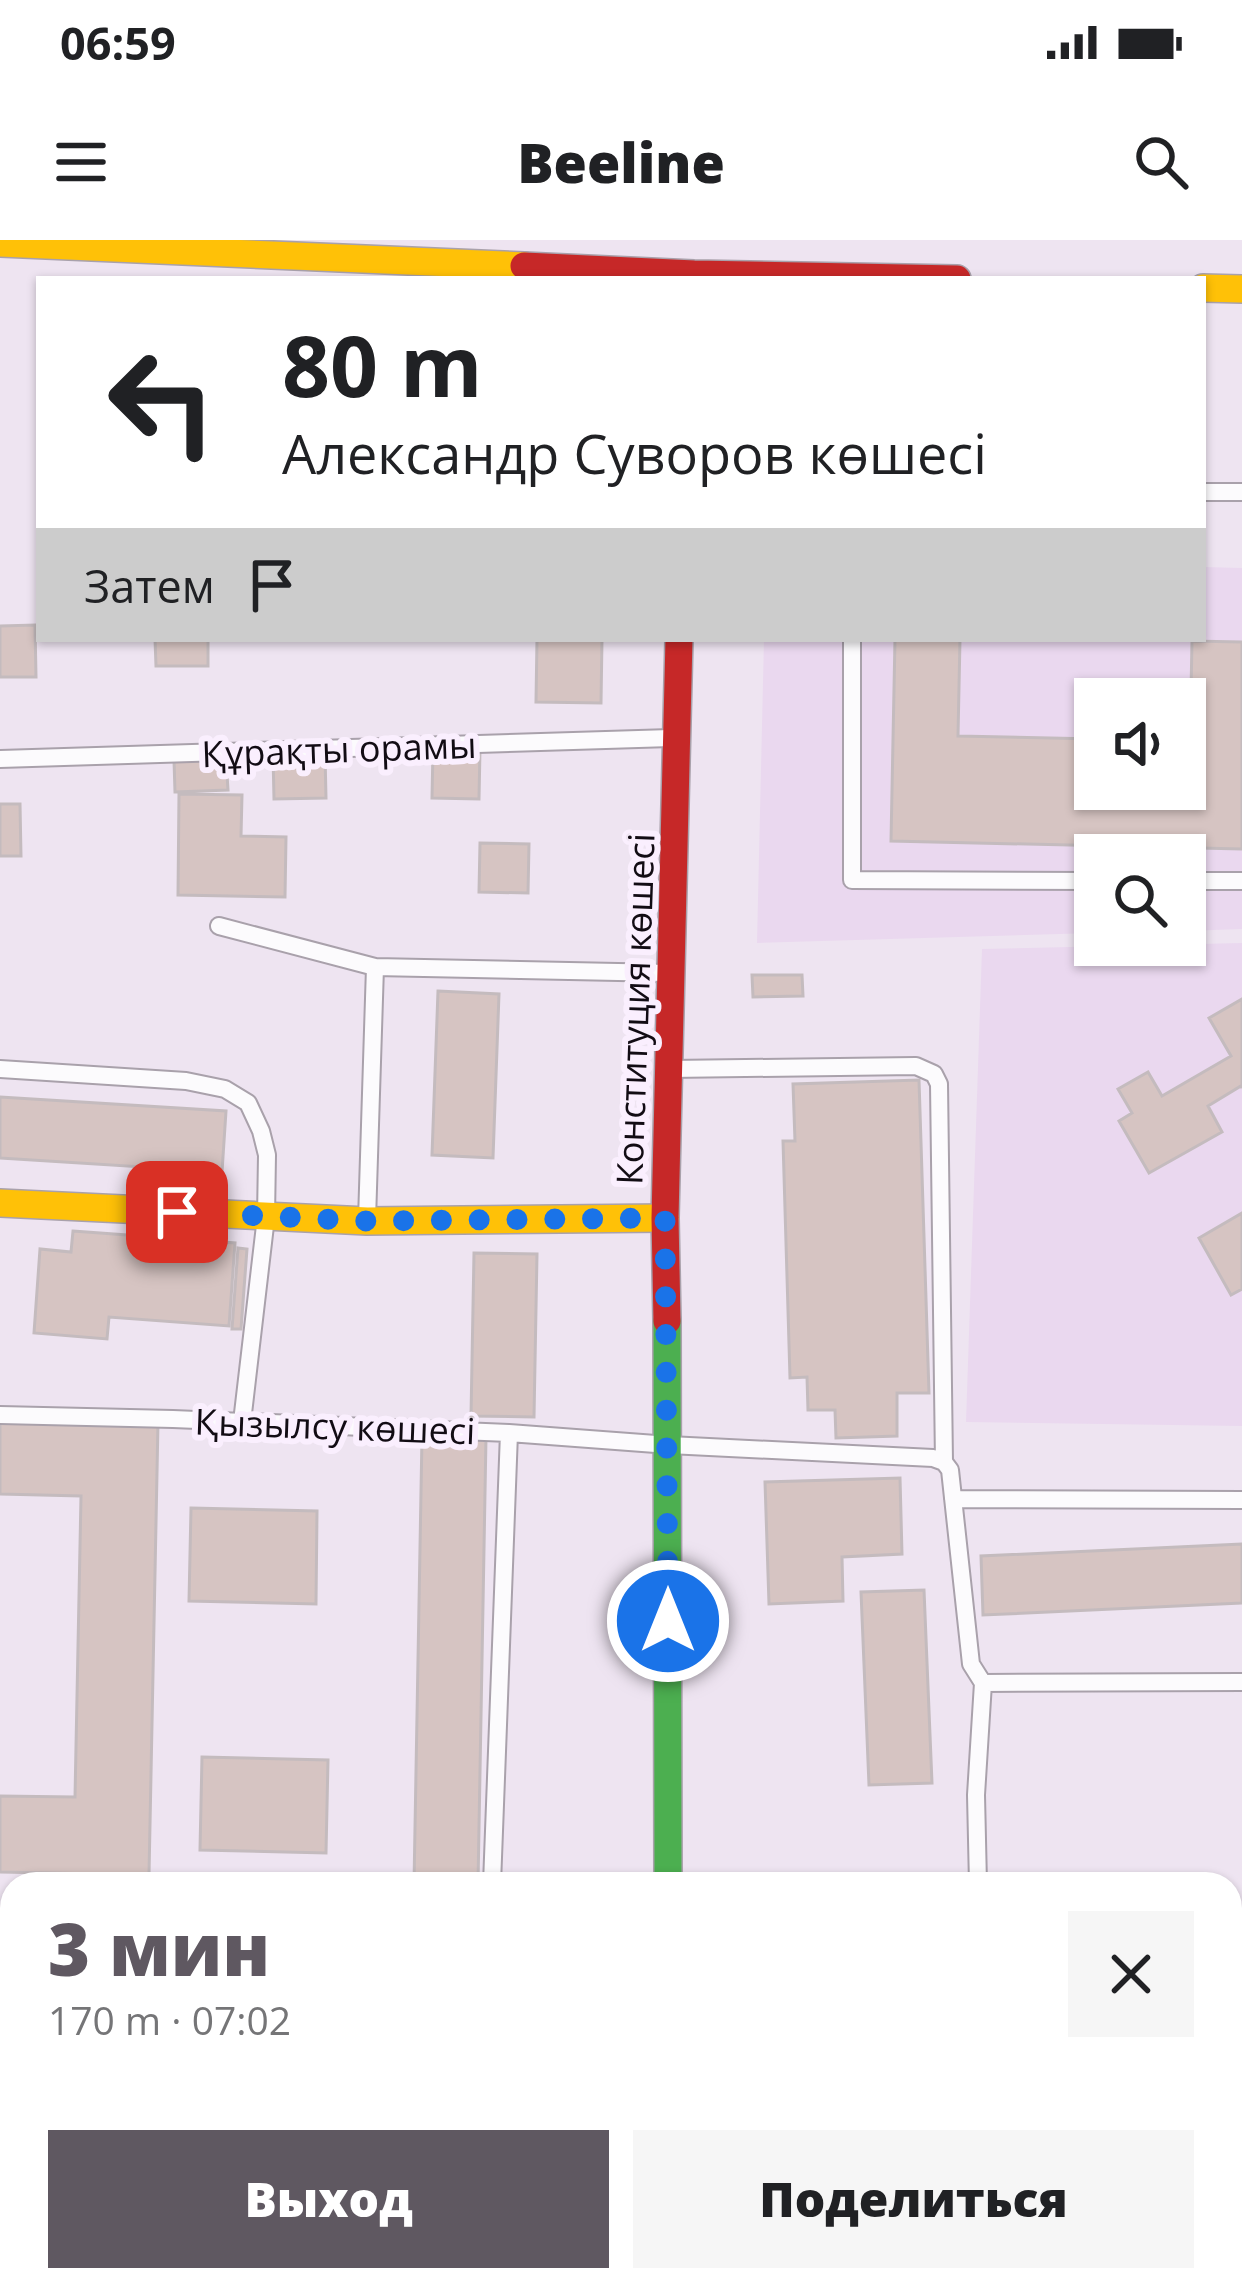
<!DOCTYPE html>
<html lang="ru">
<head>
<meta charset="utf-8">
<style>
  body { margin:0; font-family:"Open Sans",sans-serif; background:#f6f6f6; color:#202124; height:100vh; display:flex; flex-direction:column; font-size:45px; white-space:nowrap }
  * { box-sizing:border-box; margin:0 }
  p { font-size:39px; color:#757577 }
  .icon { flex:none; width:66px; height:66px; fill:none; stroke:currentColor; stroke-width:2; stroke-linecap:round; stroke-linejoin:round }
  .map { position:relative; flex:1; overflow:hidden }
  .panel { position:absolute; left:0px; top:1632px; width:1242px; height:420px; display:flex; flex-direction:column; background:#fff; border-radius:36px 36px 0 0; box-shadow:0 3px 9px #0004 }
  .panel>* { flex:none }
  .top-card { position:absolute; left:36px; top:36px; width:1170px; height:366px; border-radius:0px; box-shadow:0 3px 9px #0004; background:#fff; color:#202124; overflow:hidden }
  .controls { position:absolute; left:1074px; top:438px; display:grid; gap:24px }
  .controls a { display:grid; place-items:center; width:132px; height:132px; border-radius:0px; background:#fff; box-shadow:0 3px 9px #0004; font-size:60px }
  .pin { position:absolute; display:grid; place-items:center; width:102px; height:102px; color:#fff; margin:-51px; border-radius:24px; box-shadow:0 6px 18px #0006 }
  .me { position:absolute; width:132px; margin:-66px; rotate:0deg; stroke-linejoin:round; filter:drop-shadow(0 0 9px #0008) }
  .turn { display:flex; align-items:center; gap:42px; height:252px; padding:0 48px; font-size:54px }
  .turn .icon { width:156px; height:156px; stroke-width:2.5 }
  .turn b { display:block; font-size:84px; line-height:102px }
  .then { display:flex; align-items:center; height:114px; padding:0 48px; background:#0003; gap:24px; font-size:45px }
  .round { display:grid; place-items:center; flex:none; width:126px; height:126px; border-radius:0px; background:#f6f6f6 }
  .head { display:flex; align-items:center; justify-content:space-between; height:204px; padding:0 48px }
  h1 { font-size:72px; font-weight:800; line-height:90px; color:#5f5861 }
  .cta { display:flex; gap:24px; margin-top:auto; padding:24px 48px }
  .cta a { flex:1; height:138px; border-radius:0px; background:#5f5861; color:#fff; font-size:48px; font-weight:800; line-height:138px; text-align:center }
  .cta a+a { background:#f6f6f6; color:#202124 }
  .status { display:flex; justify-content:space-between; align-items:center; height:84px; padding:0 60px; background:#fff; direction:ltr }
  .status svg { height:33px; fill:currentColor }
  header { display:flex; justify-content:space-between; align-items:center; height:156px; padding:0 48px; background:#fff; font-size:54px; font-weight:800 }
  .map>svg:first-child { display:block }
  .built { fill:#ead8ef; fill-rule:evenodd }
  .building { fill:#d6c4c2; stroke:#c4bbbe; stroke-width:3 }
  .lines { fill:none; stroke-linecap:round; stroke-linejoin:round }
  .lane-casing { stroke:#a9a1ab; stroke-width:20 }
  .street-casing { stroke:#a9a1ab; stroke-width:36 }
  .fast-casing { stroke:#a9a1ab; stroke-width:30 }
  .slow-casing { stroke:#a9a1ab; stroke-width:30 }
  .jam-casing { stroke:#a9a1ab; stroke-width:30 }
  .lane { stroke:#fcfbfd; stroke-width:16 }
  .street { stroke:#fcfbfd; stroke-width:33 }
  .fast { stroke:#4caf50; stroke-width:27 }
  .slow { stroke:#ffc107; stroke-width:27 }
  .jam { stroke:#c62828; stroke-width:27 }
  .route { stroke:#1a73e8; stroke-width:21; stroke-dasharray:0 37.8 }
  .labels { text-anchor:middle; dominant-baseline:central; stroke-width:12; stroke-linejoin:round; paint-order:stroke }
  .street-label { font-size:36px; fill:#120c14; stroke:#faeffe }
</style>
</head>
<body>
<div class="status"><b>06:59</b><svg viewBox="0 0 49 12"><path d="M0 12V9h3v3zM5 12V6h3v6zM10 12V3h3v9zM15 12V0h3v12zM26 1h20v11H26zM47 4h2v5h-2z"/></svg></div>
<header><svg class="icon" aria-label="menu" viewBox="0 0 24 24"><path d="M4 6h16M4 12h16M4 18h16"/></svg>Beeline<svg class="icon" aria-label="search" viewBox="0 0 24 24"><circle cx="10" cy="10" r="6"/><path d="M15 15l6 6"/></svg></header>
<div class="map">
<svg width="1242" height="2052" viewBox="0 0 1242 2052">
  <rect width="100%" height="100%" fill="#eee4f1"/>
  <path class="built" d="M 1203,327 L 1242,328 L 1242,689 L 1185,691 L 1185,615 L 1095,615 L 1095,693 L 757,703 L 764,399 L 1203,399 ZM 1095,459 L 1185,459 L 1185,549 L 1095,549 Z
    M 1242,703 L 1242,1186 L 966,1182 L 982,709 Z"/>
  <path class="building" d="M 35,385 L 36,437 L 0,437 L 0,386 Z
    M 155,399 L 208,399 L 208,426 L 156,426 Z
    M 537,399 L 602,399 L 601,463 L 536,462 Z
    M 895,399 L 960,399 L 958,496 L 1095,499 L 1095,549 L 1185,549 L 1185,502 L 1190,502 L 1192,401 L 1242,402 L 1242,609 L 891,601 Z
    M 433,509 L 480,509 L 479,559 L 432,558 Z
    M 325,514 L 326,558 L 274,559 L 273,515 Z
    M 226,518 L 228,550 L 175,552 L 174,520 Z
    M 179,554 L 242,555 L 241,596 L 286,597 L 285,657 L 178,655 Z
    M 0,564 L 20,564 L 21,616 L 0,616 Z
    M 480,603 L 529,604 L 528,653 L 479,652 Z
    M 752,735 L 802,735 L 803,756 L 753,757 Z
    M 438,751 L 499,754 L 493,918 L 432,915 Z
    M 1242,759 L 1242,848 L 1241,846 L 1208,866 L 1222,892 L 1149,933 L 1119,881 L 1132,873 L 1118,849 L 1148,832 L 1162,856 L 1231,816 L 1209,778 Z
    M 919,840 L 929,1153 L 897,1153 L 897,1196 L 836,1198 L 835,1170 L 808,1170 L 807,1137 L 790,1138 L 783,901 L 795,901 L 793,844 Z
    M 0,857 L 226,871 L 222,932 L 0,918 Z
    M 1242,973 L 1242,1049 L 1231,1055 L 1199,998 Z
    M 73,991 L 235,1003 L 229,1086 L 109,1077 L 107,1099 L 34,1093 L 40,1009 L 71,1012 Z
    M 238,1008 L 247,1009 L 241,1089 L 232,1089 Z
    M 474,1013 L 537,1014 L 534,1177 L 471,1176 Z
    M 0,1179 L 158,1182 L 149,1635 L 0,1632 L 0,1556 L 75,1557 L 81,1256 L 0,1254 Z
    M 422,1196 L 486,1197 L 478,1644 L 414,1644 Z
    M 900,1238 L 902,1314 L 842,1317 L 843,1361 L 769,1364 L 765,1242 Z
    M 191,1268 L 317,1271 L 316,1364 L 189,1361 Z
    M 1242,1304 L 1242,1363 L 983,1375 L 981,1316 Z
    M 924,1350 L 932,1543 L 869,1545 L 861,1352 Z
    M 202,1517 L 328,1520 L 326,1613 L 200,1610 Z
    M 1230,1725 L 1242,1725 L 1242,1781 L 1230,1781 Z
    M 0,1959 L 12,1959 L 12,2026 L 0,2026 Z
    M 1230,1970 L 1242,1970 L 1242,2033 L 1230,2032 Z
    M 397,2040 L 471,2040 L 471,2052 L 397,2052 Z
    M 871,2040 L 932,2040 L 932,2052 L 871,2052 Z"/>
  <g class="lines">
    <defs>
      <path id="lane" d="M 1203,252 L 1242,252
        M 852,399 L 852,640 L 1095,641
        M 0,519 L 671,498
        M 1185,641 L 1242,641
        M 219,686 L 375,727
        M 0,829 L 186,841 L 225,849 L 248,863 L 261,891 L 267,915 L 266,977 L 242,1182
        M 670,829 L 916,826 L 934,834 L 939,844 L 944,1222
        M 367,980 L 375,727 L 667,733
        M 0,1175 L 173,1179 L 509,1193 L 669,1205 L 933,1218 L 944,1222 L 950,1230 L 971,1424 L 983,1443 L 976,1555 L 978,1644
        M 953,1259 L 1242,1260
        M 983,1443 L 1242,1442
        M 492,1644 L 509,1193
        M 1230,1703 L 1242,1702
        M 281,2052 L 281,2040
        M 969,2052 L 970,2040"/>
      <path id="street" d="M 1230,1856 L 1242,1857"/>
      <path id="fast" d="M 667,1081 L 668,1644
        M 0,1825 L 12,1826"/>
      <path id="slow" d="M 0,3 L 524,26
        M 1203,48 L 1242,49
        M 0,963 L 367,981 L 665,978"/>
      <path id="jam" d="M 524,26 L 694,34 L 957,39
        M 667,1081 L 665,978 L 679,399
        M 664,2040 L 664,2052"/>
    </defs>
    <use href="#lane" class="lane-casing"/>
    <use href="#street" class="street-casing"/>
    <use href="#fast" class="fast-casing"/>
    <use href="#slow" class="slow-casing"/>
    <use href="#jam" class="jam-casing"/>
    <use href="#lane" class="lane"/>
    <use href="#street" class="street"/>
    <use href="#fast" class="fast"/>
    <use href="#slow" class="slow"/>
    <use href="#jam" class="jam"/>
  </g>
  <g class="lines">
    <path class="route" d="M 177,972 L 367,981 L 665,978 L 668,1381"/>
  </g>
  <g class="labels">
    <g class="street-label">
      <text transform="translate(339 509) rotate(-2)">Құрақты орамы</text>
      <text transform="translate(635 769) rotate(-88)">Конституция көшесі</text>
      <text transform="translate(335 1186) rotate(2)">Қызылсу көшесі</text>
    </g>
  </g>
</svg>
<div class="controls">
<a><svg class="icon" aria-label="sound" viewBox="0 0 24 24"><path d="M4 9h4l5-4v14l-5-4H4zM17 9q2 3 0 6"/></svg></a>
<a><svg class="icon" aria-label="search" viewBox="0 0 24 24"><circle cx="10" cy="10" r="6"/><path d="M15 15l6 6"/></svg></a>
</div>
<div class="pin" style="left:177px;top:972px;background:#d93025"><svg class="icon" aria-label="arrive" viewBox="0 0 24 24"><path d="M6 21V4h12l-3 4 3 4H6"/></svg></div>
<svg class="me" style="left:668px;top:1381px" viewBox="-20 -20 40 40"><circle r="17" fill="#1a73e8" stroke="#fff" stroke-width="3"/><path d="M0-11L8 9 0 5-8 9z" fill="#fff"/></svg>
<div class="top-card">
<div class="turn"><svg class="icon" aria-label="left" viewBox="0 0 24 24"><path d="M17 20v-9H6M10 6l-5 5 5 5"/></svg><div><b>80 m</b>Александр Суворов көшесі</div></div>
<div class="then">Затем<svg class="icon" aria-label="arrive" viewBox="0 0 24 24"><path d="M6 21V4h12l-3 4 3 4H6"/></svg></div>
</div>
<section class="panel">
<div class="head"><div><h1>3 мин</h1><p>170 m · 07:02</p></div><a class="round"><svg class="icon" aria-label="close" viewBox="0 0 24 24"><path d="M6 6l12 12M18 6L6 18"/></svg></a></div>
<div class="cta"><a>Выход</a><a>Поделиться</a></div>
</section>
</div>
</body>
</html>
